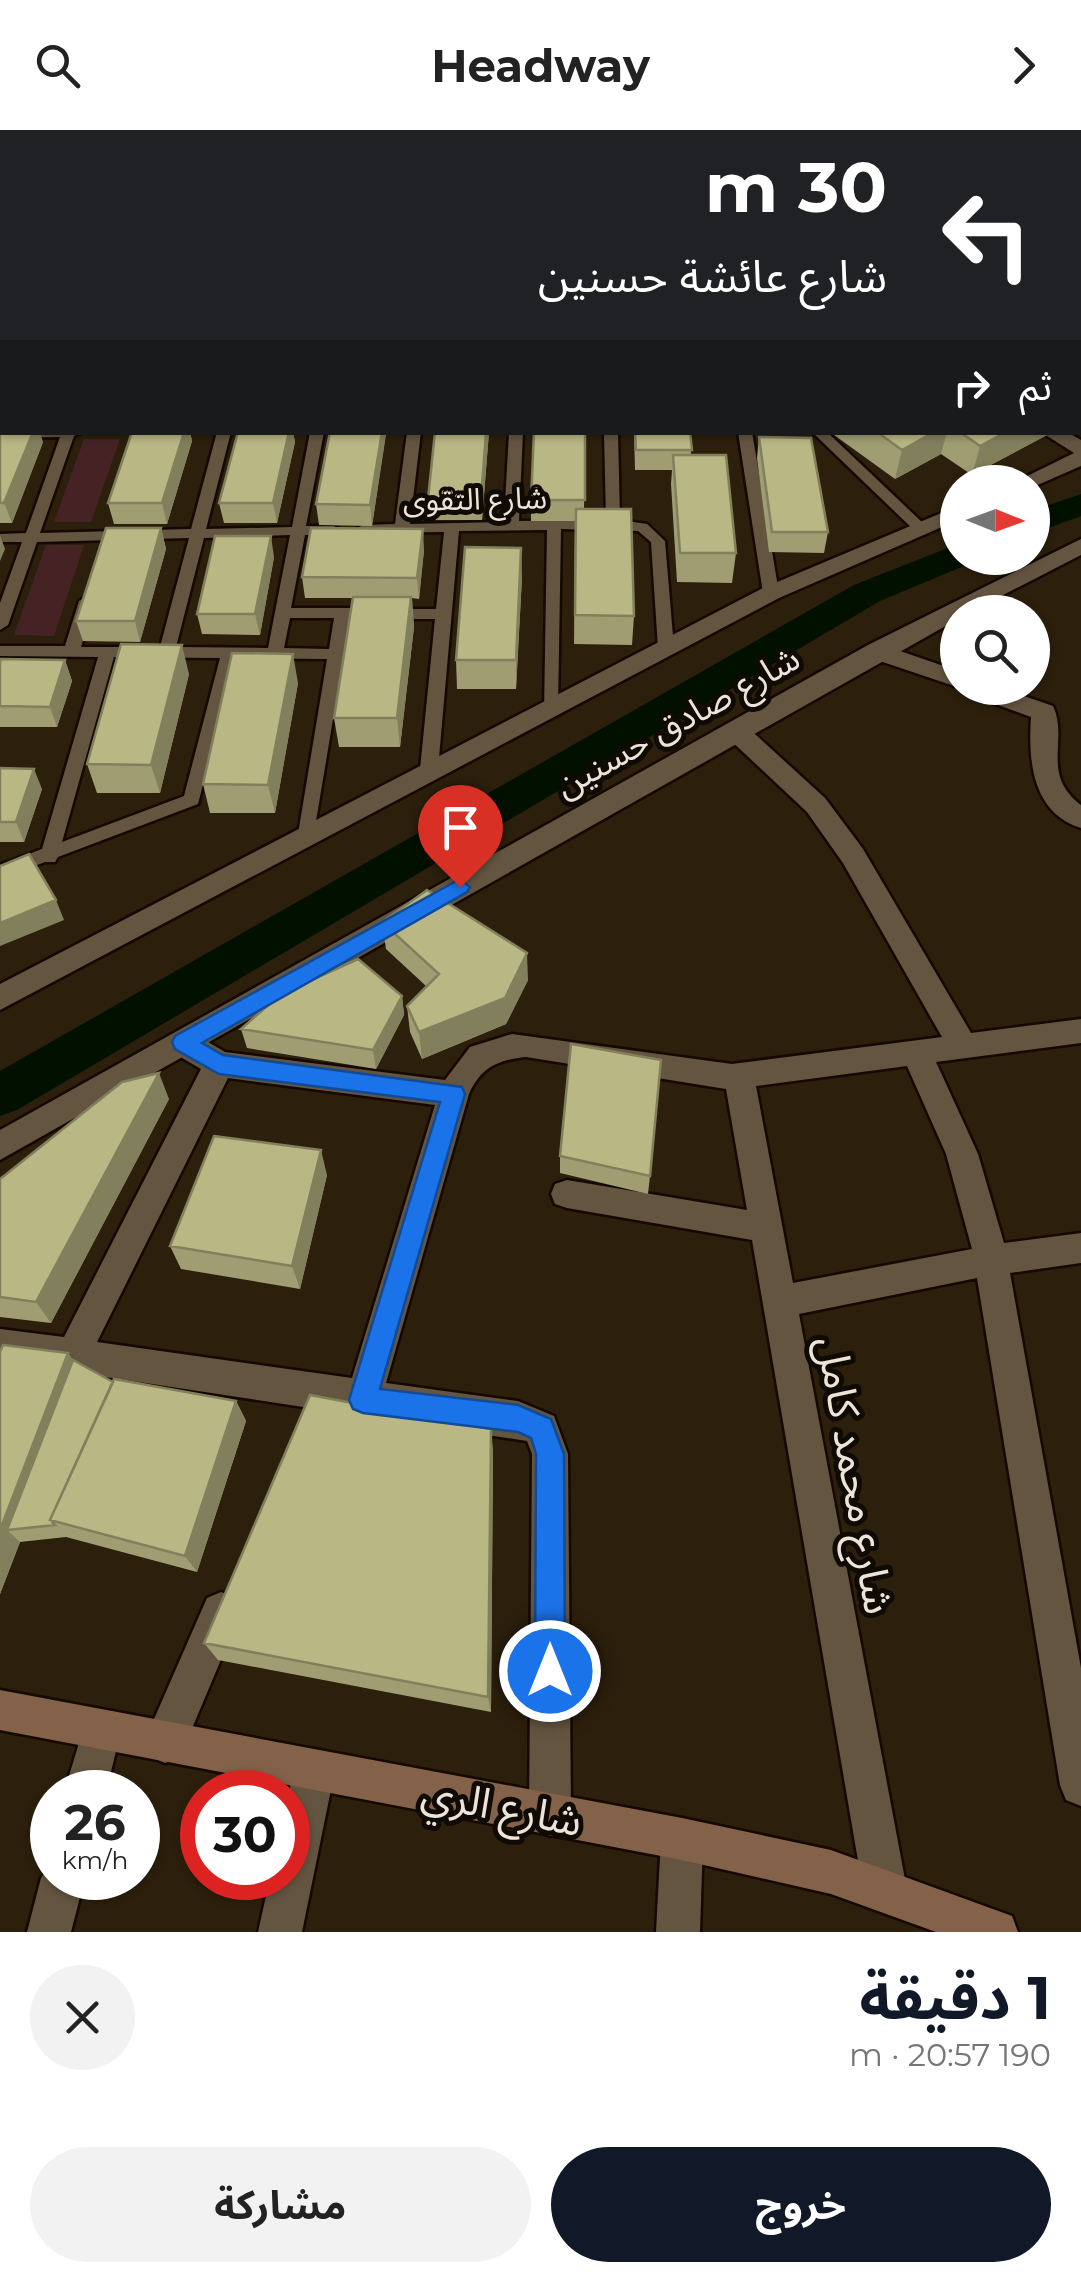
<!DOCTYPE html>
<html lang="ar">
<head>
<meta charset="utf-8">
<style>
  body { margin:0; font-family:Montserrat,"Noto Sans Arabic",sans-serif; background:#f2f2f2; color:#222; direction:rtl; height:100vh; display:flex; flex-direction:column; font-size:38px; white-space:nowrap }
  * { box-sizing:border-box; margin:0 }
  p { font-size:32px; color:#767676 }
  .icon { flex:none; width:55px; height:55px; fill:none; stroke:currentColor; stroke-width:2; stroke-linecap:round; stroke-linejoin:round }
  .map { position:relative; height:1802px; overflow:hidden; direction:ltr }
  .panel { display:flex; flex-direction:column; background:#fff; flex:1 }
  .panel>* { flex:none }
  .banner { position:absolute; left:0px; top:0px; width:1082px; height:305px; box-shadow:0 2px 8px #0004; direction:rtl; background:#202124; color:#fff; overflow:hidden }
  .needle { width:65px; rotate:91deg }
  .buttons { position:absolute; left:940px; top:335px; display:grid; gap:20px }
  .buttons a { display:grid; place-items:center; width:110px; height:110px; border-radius:50%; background:#fff; box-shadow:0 2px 8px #0004; font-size:50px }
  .speed { position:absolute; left:30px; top:1640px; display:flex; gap:20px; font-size:50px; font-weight:700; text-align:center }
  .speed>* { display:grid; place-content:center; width:130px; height:130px; border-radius:50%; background:#fff; box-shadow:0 2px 8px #0004; line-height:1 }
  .speed small { font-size:25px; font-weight:400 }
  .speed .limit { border:15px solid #d22; background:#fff; color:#111 }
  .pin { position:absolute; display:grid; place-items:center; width:85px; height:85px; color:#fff; margin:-102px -42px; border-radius:50% 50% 50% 0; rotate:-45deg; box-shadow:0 0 10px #0007 }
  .pin .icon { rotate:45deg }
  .me { position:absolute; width:110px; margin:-55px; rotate:0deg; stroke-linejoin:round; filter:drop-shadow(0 0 8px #0008) }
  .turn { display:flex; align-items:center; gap:35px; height:210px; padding:0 30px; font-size:45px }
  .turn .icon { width:130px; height:130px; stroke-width:2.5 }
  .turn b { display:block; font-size:70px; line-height:85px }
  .then { display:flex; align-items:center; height:95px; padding:0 30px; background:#0003; gap:20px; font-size:38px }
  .round { display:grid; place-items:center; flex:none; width:105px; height:105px; border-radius:52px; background:#f2f2f2 }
  .summary { display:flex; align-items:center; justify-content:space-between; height:170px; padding:0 30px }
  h1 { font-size:60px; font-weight:700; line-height:75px; color:#111827 }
  .button { display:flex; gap:20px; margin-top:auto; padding:20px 30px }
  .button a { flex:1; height:115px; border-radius:60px; background:#111827; color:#fff; font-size:40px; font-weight:700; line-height:115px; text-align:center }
  .button a+a { background:#f2f2f2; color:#222 }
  header { display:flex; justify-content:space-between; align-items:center; height:130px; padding:0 30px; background:#fff; font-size:45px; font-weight:700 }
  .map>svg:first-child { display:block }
  .green { fill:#452325 }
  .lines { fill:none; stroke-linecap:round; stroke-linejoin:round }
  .canal { fill:#021000; fill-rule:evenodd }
  .service-casing { stroke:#140800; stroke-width:5 }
  .minor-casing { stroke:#140800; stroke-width:5 }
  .tertiary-casing { stroke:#140800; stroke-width:5 }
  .secondary-casing { stroke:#140800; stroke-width:5 }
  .service { fill:#645541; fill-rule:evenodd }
  .minor { fill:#645541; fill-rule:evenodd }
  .tertiary { fill:#645541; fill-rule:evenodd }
  .secondary { fill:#836249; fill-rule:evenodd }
  .wall { fill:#9f9d71 }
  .shaded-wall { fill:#82805c }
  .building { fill:#b9b783; stroke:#82805c; stroke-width:2.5 }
  .route { fill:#1a73e8; stroke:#114b97; stroke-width:2.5 }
  .labels { text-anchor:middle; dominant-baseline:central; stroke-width:10; stroke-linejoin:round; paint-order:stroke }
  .far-street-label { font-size:30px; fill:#ece4d8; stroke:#100a04 }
  .street-label { font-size:35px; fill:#ece4d8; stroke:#100a04 }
  .near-street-label { font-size:42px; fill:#ece4d8; stroke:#100a04 }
</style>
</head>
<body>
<header><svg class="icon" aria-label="forward" viewBox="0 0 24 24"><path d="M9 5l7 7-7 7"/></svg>Headway<svg class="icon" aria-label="search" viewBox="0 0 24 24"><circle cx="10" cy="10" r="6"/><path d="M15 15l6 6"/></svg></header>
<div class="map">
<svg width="1081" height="1802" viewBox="0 0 1081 1802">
  <rect width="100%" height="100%" fill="#2c1f0c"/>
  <path class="green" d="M 84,309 L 120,309 L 91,392 L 54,392 Z
    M 46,415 L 84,415 L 54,506 L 14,505 Z"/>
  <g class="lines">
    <path class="canal" d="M 1081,36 L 1081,53 L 1080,53 L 1080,36 Z
      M 0,157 L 2,157 L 2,175 L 0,175 Z
      M 1081,364 L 1081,386 L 1032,404 L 1032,381 Z
      M 958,414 L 958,428 L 974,428 L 971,433 L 880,471 L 17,980 L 0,986 L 0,941 L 854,455 Z"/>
    <defs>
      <path id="service" d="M 0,300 L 2,302 L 83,302 L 74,306 L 40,403 L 191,399 L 217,302 L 231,302 L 206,399 L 292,397 L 310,302 L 324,302 L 306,396 L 334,396 L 341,400 L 334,404 L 305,405 L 291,478 L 352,478 L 360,483 L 350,488 L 313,709 L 301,709 L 298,704 L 327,529 L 236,528 L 198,674 L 58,727 L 55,732 L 45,732 L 0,749 L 0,735 L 42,719 L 98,527 L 0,526 L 0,516 L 65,516 L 79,471 L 87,466 L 95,471 L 81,517 L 160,517 L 189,408 L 37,412 L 8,495 L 0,500 L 0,473 L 22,412 L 0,412 L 0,404 L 26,403 L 60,307 L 0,308 ZM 290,405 L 268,518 L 176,517 L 204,408 ZM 290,488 L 334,488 L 329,519 L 284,518 ZM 114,527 L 220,528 L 184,666 L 62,712 Z
        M 407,302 L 421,302 L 410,394 L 504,392 L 509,302 L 523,302 L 519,391 L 606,390 L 604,302 L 618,302 L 620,390 L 647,394 L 665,411 L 674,518 L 672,522 L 666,523 L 658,518 L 651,412 L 638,401 L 561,399 L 558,578 L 556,582 L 544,582 L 547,400 L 459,401 L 438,639 L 435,643 L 423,643 L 420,639 L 435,489 L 386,489 L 378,484 L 386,479 L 436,479 L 444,402 L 363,403 L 356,399 L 363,395 L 395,394 Z
        M 738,302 L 752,302 L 779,463 L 771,468 L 763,463 Z
        M 812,302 L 827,302 L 925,395 L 925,401 L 915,401 Z"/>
      <path id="minor" d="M 442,0 L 458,0 L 458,2 L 442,2 Z
        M 682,0 L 698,0 L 699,2 L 683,2 Z
        M 937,0 L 953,0 L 953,2 L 937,2 Z
        M 1080,180 L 1081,181 L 1081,193 L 1080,192 Z
        M 0,221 L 2,221 L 2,233 L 0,233 Z
        M 1041,302 L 1067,302 L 1081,310 L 1081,336 L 1033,357 L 1032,352 L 1015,352 L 1074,323 Z
        M 958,376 L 958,390 L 779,468 L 0,880 L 0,854 L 763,458 Z
        M 877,513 L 958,541 L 960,558 L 868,527 L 865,521 Z
        M 965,558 L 1001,558 L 1053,576 C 1069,610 1040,644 1081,675 L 1081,698 C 1032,683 1028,630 1031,587 L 968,564 Z
        M 736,592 L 745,595 L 825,668 L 863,719 L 971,903 L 1081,889 L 1081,913 L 936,932 L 978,1024 L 1004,1113 L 1081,1103 L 1081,1133 L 1010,1143 L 1081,1538 L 1081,1676 L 1066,1670 L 1060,1655 L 977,1148 L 799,1184 L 907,1760 L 900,1775 L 885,1782 L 870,1775 L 863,1760 L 752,1110 L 567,1078 L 555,1074 L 551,1064 L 555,1054 L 567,1050 L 747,1080 L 726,959 L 526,927 C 498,930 481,937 469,964 L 386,1253 L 518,1271 L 554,1286 L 568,1324 L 571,1685 L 565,1700 L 550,1706 L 535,1700 L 529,1685 L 532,1324 L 527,1311 L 0,1231 L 0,1199 L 64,1207 L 201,939 L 172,922 L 168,913 L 172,904 C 192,898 208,913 225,922 L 445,950 L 470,917 L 512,904 L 732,934 L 942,907 L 843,733 L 807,682 L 727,607 L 723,601 L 727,595 ZM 907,936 L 946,1024 L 972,1119 L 793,1153 L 756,956 ZM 228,948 L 435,975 L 352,1248 L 97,1212 Z
        M 221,1462 L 235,1468 L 241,1482 L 180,1627 L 165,1633 L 150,1627 L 144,1612 L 207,1468 Z
        M 101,1581 L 115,1587 L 121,1601 L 106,1662 L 64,1662 L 87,1587 Z
        M 314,1619 L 329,1625 L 335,1640 L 302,1802 L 258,1802 L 270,1748 L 288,1748 C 288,1706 283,1664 299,1625 Z
        M 682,1688 L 697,1694 L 703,1709 L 700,1802 L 656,1802 L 661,1709 L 667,1694 Z
        M 52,1731 L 52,1748 L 85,1748 L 71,1802 L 27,1802 L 41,1748 Z"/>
      <path id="tertiary" d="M 1080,7 L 1081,7 L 1081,17 L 1080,17 Z
        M 1081,60 L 1081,71 L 1080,71 L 1080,60 Z
        M 0,128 L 2,128 L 2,138 L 0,138 Z
        M 2,189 L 2,201 L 0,202 L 0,190 Z
        M 1081,409 L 1081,425 L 970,482 L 958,482 L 958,489 L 0,1030 L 0,1000 L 868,515 Z"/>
      <path id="secondary" d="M 2,205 L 2,222 L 0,223 L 0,206 Z
        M 0,1560 L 682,1688 L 831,1720 L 1012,1786 L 1018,1802 L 936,1802 L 831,1764 L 682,1730 L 0,1600 Z"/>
    </defs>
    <use href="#service" class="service-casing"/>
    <use href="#minor" class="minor-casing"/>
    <use href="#tertiary" class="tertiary-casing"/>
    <use href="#secondary" class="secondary-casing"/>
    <use href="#service" class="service"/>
    <use href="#minor" class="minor"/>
    <use href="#tertiary" class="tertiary"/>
    <use href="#secondary" class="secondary"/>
  </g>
  <path class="wall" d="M 0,0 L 58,0 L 56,2 L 2,2 L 2,118 L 0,118 Z
    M 800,0 L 930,0 L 929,2 L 801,2 Z
    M 2,245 L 2,302 L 43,312 L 12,393 L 0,393 L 0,251 Z
    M 132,302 L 190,302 L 192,311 L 167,394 L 114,394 L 108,373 Z
    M 238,302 L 293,302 L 295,312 L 277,393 L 224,393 L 219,373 Z
    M 330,302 L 386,302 L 372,396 L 319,395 L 316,374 Z
    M 435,302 L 489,302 L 482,390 L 429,390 L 428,369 Z
    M 585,302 L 584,379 L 634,486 L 632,515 L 574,514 L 575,391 L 531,391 L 531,370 Z
    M 634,302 L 690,302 L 691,325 L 736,423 L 732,453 L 677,452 L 671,354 L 672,340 L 635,340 Z
    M 830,302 L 1049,302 L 1049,304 L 972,345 L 941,324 L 895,349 Z
    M 759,307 L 828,402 L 824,423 L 769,422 L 757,328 Z
    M 161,398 L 166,419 L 140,512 L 83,511 L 76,491 Z
    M 424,420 L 419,469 L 412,468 L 414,497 L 400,617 L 339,617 L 334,588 L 353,468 L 305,468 L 302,447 Z
    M 274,427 L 260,505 L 202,504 L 197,484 Z
    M 522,447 L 516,559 L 457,559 L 456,530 Z
    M 65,530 L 72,551 L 57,597 L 0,597 L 0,533 Z
    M 189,544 L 160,663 L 97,663 L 87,634 Z
    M 298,553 L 275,683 L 210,683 L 203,654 Z
    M 0,638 L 42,659 L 24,712 L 0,712 Z
    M 382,792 L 528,850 L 506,894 L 422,929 L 410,902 L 407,876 L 426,856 L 386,819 Z
    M 402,866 L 404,885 L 376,939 L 247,918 L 241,899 Z
    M 169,969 L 51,1193 L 0,1187 L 0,1049 Z
    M 560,1026 L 650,1046 L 648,1064 L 560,1043 Z
    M 327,1045 L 300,1159 L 181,1139 L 170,1116 Z
    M 0,1222 L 73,1230 L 113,1252 L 236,1271 L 246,1291 L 197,1442 L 66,1407 L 20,1412 L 0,1464 Z
    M 491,1299 L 493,1323 L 491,1582 L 218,1530 L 204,1513 Z"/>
  <path class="shaded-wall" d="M 35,0 L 58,0 L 56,2 L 36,2 Z
    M 828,0 L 841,0 L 841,2 L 812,2 Z
    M 863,0 L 930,0 L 929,2 L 854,2 Z
    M 2,64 L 2,118 L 0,109 L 0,68 Z
    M 33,302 L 40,302 L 43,312 L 12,393 L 4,373 Z
    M 184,302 L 190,302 L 192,311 L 167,394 L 162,373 Z
    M 289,302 L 293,302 L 295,312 L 277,393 L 273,373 Z
    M 382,302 L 386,302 L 386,305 L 372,396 L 370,375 Z
    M 486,302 L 489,302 L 482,390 L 481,370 Z
    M 934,302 L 947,302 L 941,324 L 895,349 L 902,320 Z
    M 1006,302 L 1049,302 L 1049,304 L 972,345 L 980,316 Z
    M 161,398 L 166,419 L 140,512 L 135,491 Z
    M 423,399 L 424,420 L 419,469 L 417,448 Z
    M 0,405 L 5,419 L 0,431 Z
    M 271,406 L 274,427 L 260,505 L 255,484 Z
    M 521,418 L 522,447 L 516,559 L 516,530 Z
    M 411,467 L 414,497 L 400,617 L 397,588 Z
    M 182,515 L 189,544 L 160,663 L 151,635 Z
    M 293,524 L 298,553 L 275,683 L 268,655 Z
    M 65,530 L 72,551 L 57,597 L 50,577 Z
    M 34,639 L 42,659 L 24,712 L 16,692 Z
    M 56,770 L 64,790 L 0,816 L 0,793 Z
    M 527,823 L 528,850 L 506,894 L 422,929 L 419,902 Z
    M 402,866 L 404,885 L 376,939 L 373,920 Z
    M 159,943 L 169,969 L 51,1193 L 36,1172 Z
    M 321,1020 L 327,1045 L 300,1159 L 292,1136 Z
    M 68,1223 L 83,1244 L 7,1400 L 20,1412 L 0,1464 L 0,1400 Z
    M 236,1271 L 246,1291 L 197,1442 L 185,1426 Z
    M 491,1299 L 493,1323 L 491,1582 L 488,1567 Z"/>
  <path class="building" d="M 135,0 L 222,0 L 221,2 L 133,2 Z
    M 465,0 L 528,0 L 528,2 L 464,2 Z
    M 528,0 L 686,0 L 686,2 L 528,2 Z
    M 704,0 L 797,0 L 798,2 L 705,2 Z
    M 0,13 L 2,13 L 2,64 L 0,68 Z
    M 2,245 L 2,273 L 0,273 L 0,251 Z
    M 0,292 L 2,292 L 2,302 L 33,302 L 4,373 L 0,373 Z
    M 132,302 L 184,302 L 162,373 L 108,373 Z
    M 238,302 L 289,302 L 273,373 L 219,373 Z
    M 330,302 L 382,302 L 370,375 L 316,374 Z
    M 435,302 L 486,302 L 481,370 L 428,369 Z
    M 534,302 L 585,302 L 585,370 L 531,370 Z
    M 635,302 L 690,302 L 692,320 L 636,320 Z
    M 877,302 L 934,302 L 902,320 Z
    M 960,302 L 1006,302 L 980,316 Z
    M 759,307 L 811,308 L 828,402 L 772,402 Z
    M 673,325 L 726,325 L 736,423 L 680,423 Z
    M 576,379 L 631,379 L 634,486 L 575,485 Z
    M 106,398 L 161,398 L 135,491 L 76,491 Z
    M 311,398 L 423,399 L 417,448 L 302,447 Z
    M 215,406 L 271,406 L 255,484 L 197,484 Z
    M 465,417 L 521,418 L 516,530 L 456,530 Z
    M 353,467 L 411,467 L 397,588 L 334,588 Z
    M 121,514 L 182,515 L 151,635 L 87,634 Z
    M 232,523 L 293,524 L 268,655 L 203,654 Z
    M 1,529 L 65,530 L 50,577 L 0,576 L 0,533 Z
    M 0,638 L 34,639 L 16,692 L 0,692 Z
    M 29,724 L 56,770 L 0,793 L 0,736 Z
    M 427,760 L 527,823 L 505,868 L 419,902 L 407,876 L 439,844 L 382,792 Z
    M 358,829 L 402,866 L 373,920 L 241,899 L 281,864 Z
    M 571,914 L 661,930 L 650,1046 L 560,1026 Z
    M 159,943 L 36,1172 L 0,1167 L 0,1049 L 122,952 Z
    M 214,1006 L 321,1020 L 292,1136 L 170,1116 Z
    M 3,1215 L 68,1223 L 0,1400 L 0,1222 Z
    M 73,1230 L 113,1252 L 50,1390 L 55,1395 L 7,1400 Z
    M 114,1249 L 236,1271 L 185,1426 L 50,1390 Z
    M 310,1265 L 491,1299 L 488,1567 L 204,1513 Z"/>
  <path class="route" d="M 460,749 L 470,757 L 467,762 L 202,913 L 223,925 L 462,957 L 465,964 L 380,1259 L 518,1275 L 551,1289 L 564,1324 L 565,1541 L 560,1551 L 550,1556 L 539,1551 L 535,1541 L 536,1324 L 531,1308 L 518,1302 L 363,1283 L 353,1279 L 349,1270 L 440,972 L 219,944 L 175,919 L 172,912 L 175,906 Z"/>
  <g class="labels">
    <g class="far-street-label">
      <text transform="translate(475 369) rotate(-1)">شارع التقوى</text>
    </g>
    <g class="street-label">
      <text transform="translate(677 591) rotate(-29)">شارع صادق حسنين</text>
    </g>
    <g class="near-street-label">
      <text transform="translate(856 1345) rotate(80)">شارع محمد كامل</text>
      <text transform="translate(502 1676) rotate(11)">شارع الري</text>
    </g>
  </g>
</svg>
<div class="buttons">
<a><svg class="needle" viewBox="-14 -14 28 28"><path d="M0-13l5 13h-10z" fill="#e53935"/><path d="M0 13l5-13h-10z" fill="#767676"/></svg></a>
<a><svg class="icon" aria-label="search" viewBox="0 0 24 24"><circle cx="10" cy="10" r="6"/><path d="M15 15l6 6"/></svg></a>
</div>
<div class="speed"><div>26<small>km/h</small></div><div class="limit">30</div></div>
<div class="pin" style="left:460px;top:757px;background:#d93025"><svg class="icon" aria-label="arrive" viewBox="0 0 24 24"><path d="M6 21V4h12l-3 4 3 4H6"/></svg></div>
<svg class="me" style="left:550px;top:1541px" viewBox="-20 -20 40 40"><circle r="17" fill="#1a73e8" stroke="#fff" stroke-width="3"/><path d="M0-11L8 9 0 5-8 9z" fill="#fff"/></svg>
<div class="banner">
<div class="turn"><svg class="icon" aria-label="left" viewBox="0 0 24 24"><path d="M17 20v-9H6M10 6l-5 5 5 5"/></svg><div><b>30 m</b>شارع عائشة حسنين</div></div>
<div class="then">ثم<svg class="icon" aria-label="right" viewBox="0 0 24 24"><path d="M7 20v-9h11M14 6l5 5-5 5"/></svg></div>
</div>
</div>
<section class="panel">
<div class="summary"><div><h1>1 دقيقة</h1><p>190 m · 20:57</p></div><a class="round"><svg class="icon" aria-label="close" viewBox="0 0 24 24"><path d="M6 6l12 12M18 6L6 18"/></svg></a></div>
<div class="button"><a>خروج</a><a>مشاركة</a></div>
</section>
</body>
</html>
